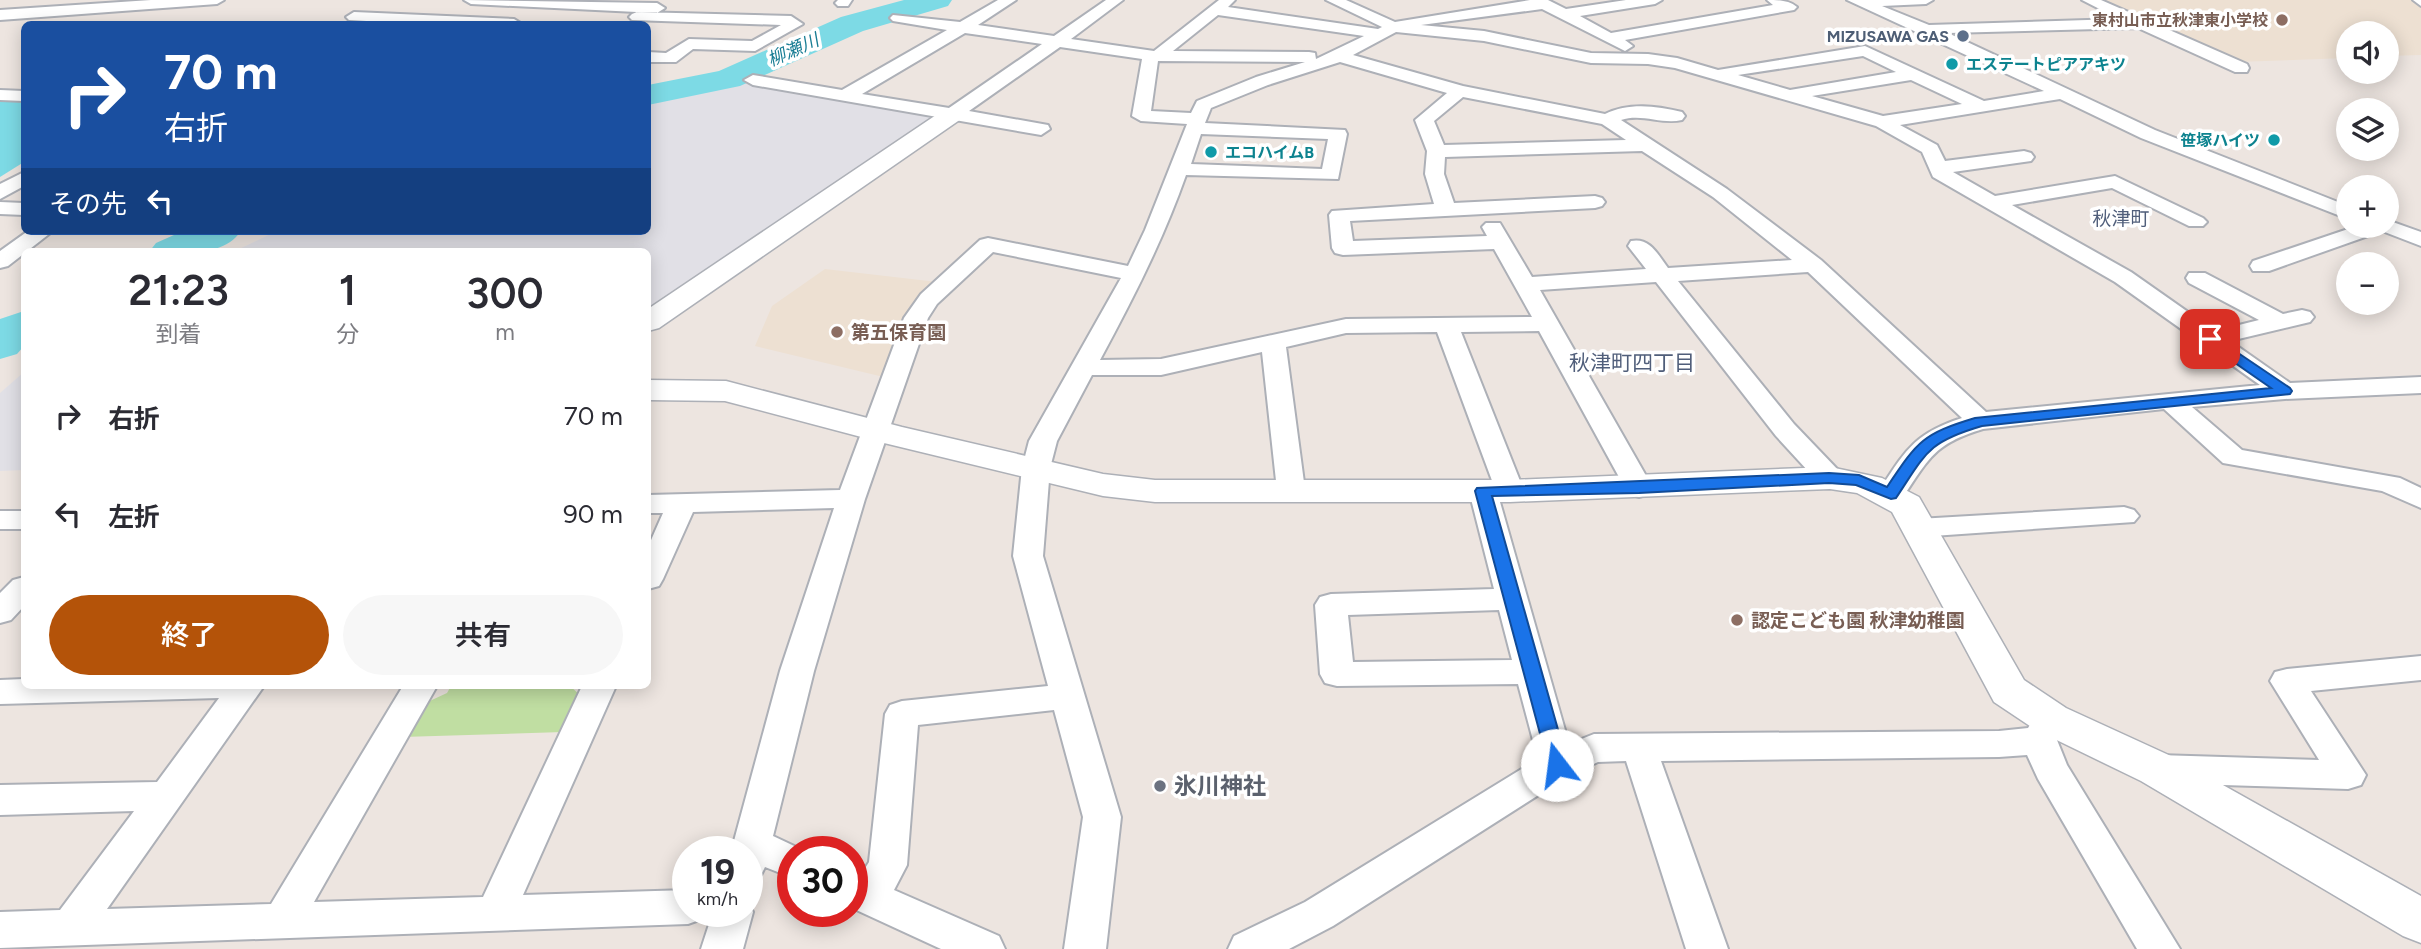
<!DOCTYPE html>
<html lang="ja">
<head>
<meta charset="utf-8">
<style>
  body { margin:0; font-family:Figtree,"Noto Sans JP",sans-serif; background:#f7f7f7; color:#2b2b33; height:100vh; display:flex; flex-direction:column; font-size:26px; white-space:nowrap }
  * { box-sizing:border-box; margin:0 }
  p { font-size:23px; color:#7c7c81 }
  .icon { flex:none; width:38px; height:38px; fill:none; stroke:currentColor; stroke-width:2; stroke-linecap:round; stroke-linejoin:round }
  .map { position:relative; flex:1; overflow:hidden }
  .details { position:absolute; left:21px; top:248px; width:630px; height:441px; display:flex; flex-direction:column; background:#fff; border-radius:10px; box-shadow:0 4px 18px #0003 }
  .details>* { flex:none }
  .hud { position:absolute; left:21px; top:21px; width:630px; height:214px; border-radius:10px; box-shadow:0 4px 18px #0003; background:#1a4fa0; color:#fff; overflow:hidden }
  .tools { position:absolute; left:2336px; top:21px; display:grid; gap:14px }
  .tools a { display:grid; place-items:center; width:63px; height:63px; border-radius:50%; background:#fff; box-shadow:0 4px 18px #0003; font-size:35px }
  .speed { position:absolute; left:672px; top:836px; display:flex; gap:14px; font-size:35px; font-weight:700; text-align:center }
  .speed>* { display:grid; place-content:center; width:91px; height:91px; border-radius:50%; background:#fff; box-shadow:0 4px 18px #0003; line-height:1 }
  .speed small { font-size:18px; font-weight:400 }
  .speed .limit { border:10px solid #d22; background:#fff; color:#111 }
  .pin { position:absolute; display:grid; place-items:center; width:60px; height:60px; color:#fff; margin:-30px; border-radius:14px; box-shadow:0 4px 10px #0006 }
  .me { position:absolute; width:77px; margin:-38px; rotate:345deg; stroke-linejoin:round; filter:drop-shadow(0 0 5px #0008) }
  .turn { display:flex; align-items:center; gap:24px; height:147px; padding:0 28px; font-size:32px }
  .turn .icon { width:91px; height:91px; stroke-width:2.5 }
  .turn b { display:block; font-size:49px; line-height:60px }
  .then { display:flex; align-items:center; height:66px; padding:0 28px; background:#0003; gap:14px; font-size:26px }
  .eta { display:flex; justify-content:space-evenly; align-items:center; height:119px; text-align:center }
  .eta b { font-size:42px; font-weight:600; line-height:49px }
  .primary-button { display:flex; gap:14px; margin-top:auto; padding:14px 28px }
  .primary-button a { flex:1; height:80px; border-radius:42px; background:#b45309; color:#fff; font-size:28px; font-weight:600; line-height:80px; text-align:center }
  .primary-button a+a { background:#f7f7f7; color:#2b2b33 }
  ul { padding:0; list-style:none }
  li { display:flex; align-items:center; gap:21px; height:98px; padding:0 28px }
  li div { flex:1 }
  li b { display:block; font-size:26px }
  li em { font-style:normal }
  .map>svg:first-child { display:block }
  .industrial { fill:#e1e0e6 }
  .education { fill:#ede0d2 }
  .green { fill:#c0dea2 }
  .water { fill:#7ddae5 }
  .lines { fill:none; stroke-linecap:round; stroke-linejoin:round }
  .river { fill:#7ddae5; fill-rule:evenodd }
  .minor-casing { stroke:#adb0b7; stroke-width:4 }
  .tertiary-casing { stroke:#adb0b7; stroke-width:3 }
  .minor { fill:#fff; fill-rule:evenodd }
  .tertiary { fill:#fff; fill-rule:evenodd }
  .route { fill:#1a73e8; stroke:#114b97; stroke-width:2 }
  .education-dot { fill:#8d6e63; stroke:#fff; stroke-width:2.5 }
  .service-dot { fill:#5c6f8a; stroke:#fff; stroke-width:2.5 }
  .culture-dot { fill:#0f9aa8; stroke:#fff; stroke-width:2.5 }
  .worship-dot { fill:#6b7280; stroke:#fff; stroke-width:2.5 }
  .labels { text-anchor:middle; dominant-baseline:central; stroke-width:7; stroke-linejoin:round; paint-order:stroke }
  .far-education-label { font-size:16px; font-weight:bold; fill:#785e54; stroke:#fff; text-anchor:end }
  .far-service-label { font-size:16px; font-weight:bold; fill:#4e5e75; stroke:#fff; text-anchor:end }
  .far-culture-label { font-size:16px; font-weight:bold; fill:#0d838f; stroke:#fff; text-anchor:start }
  .far-water-label { font-size:18px; font-style:italic; fill:#197d94; stroke:#fff }
  .far-quarter-label { font-size:19px; fill:#505e7a; stroke:#fff }
  .education-label { font-size:19px; font-weight:bold; fill:#785e54; stroke:#fff; text-anchor:start }
  .neighbourhood-label { font-size:21px; fill:#505e7a; stroke:#fff }
  .near-worship-label { font-size:23px; font-weight:bold; fill:#5b616d; stroke:#fff; text-anchor:start }
</style>
</head>
<body>
<div class="map">
<svg width="2421" height="949" viewBox="0 0 2421 949">
  <rect width="100%" height="100%" fill="#ede5e0"/>
  <path class="industrial" d="M 753,80 L 953,114 L 648,322 L 648,252 L 233,252 L 277,231 L 648,231 L 648,101 Z
    M 24,372 L 24,470 L 0,471 L 0,393 Z"/>
  <path class="education" d="M 2099,0 L 2413,0 L 2421,7 L 2421,55 L 2387,56 L 2387,33 L 2348,33 L 2348,58 L 2236,62 Z
    M 825,269 L 946,283 L 929,299 L 896,380 L 755,346 L 772,306 Z"/>
  <path class="green" d="M 451,686 L 570,686 L 580,695 L 563,732 L 402,737 L 421,705 L 447,693 Z"/>
  <path class="water" d="M 0,102 L 24,102 L 24,162 L 0,177 Z"/>
  <g class="lines">
    <path class="river" d="M 904,0 L 952,0 L 948,6 L 863,31 L 740,86 L 648,105 L 648,85 L 719,71 L 841,17 Z
      M 183,231 L 241,231 C 222,259 179,252 149,252 L 156,243 Z
      M 24,311 L 24,346 L 17,354 L 0,359 L 0,319 Z"/>
    <defs>
      <path id="minor" d="M 151,0 L 224,0 L 217,4 L 0,20 L 0,10 Z
        M 464,0 L 657,3 L 665,8 L 657,13 L 471,4 Z
        M 838,0 L 852,0 L 848,6 L 838,6 L 835,3 Z
        M 998,0 L 1016,0 L 978,25 L 1054,36 L 1106,0 L 1123,0 L 1071,39 L 1154,51 L 1219,0 L 1235,0 L 1228,7 L 1378,29 L 1382,27 L 1326,0 L 1346,0 L 1395,22 L 1530,0 L 1548,0 L 1566,9 L 1626,0 L 1662,0 L 1655,4 L 1580,16 L 1611,33 L 1773,5 L 1767,0 C 1777,0 1789,0 1797,7 L 1794,10 L 1625,40 L 1633,46 L 1625,51 L 1542,9 L 1421,25 L 1484,31 L 1591,53 L 1648,54 L 1677,58 L 1718,70 L 1865,46 L 1984,101 L 2044,91 L 1847,0 L 1933,0 L 1926,4 L 1882,6 L 1929,25 L 2119,19 L 2082,0 L 2101,0 L 2247,64 L 2249,68 L 2247,72 L 2235,72 L 2138,28 L 1948,33 L 2155,130 L 2348,206 L 2348,219 L 2141,138 L 2060,99 L 1900,125 L 1937,145 L 1945,161 L 2024,151 L 2031,153 L 2034,157 L 2031,161 L 1953,172 L 1995,196 L 2115,176 L 2203,218 L 2207,222 L 2203,226 L 2189,226 L 2112,188 L 2012,205 L 2131,272 L 2215,331 L 2259,320 L 2189,283 L 2186,278 L 2189,273 L 2205,273 L 2283,314 L 2302,310 L 2310,312 L 2314,317 L 2310,322 L 2230,341 L 2290,383 L 2421,377 L 2421,393 L 2285,399 L 2192,407 L 2242,450 L 2400,478 L 2421,488 L 2421,508 L 2382,491 L 2223,463 L 2164,409 L 1983,429 C 1933,444 1929,459 1901,500 L 1891,503 L 1881,500 L 1877,494 C 1904,453 1912,434 1962,418 L 1808,272 L 1678,281 L 1794,424 L 1840,472 L 1844,478 L 1840,484 L 1830,486 L 1820,484 L 1776,436 L 1656,282 L 1540,290 L 1653,488 L 1649,494 L 1639,497 L 1629,494 L 1625,488 L 1539,331 L 1461,332 L 1524,491 L 1520,497 L 1510,500 L 1498,495 L 1569,744 L 1594,734 L 1999,731 L 2028,728 L 2039,710 L 2051,706 L 2063,710 L 2068,719 L 2057,740 L 2067,765 L 2180,949 L 2137,949 L 2038,779 L 2027,755 L 1999,757 L 1661,761 L 1728,949 L 1686,949 L 1626,761 L 1598,762 L 1570,775 L 1333,926 L 1289,949 L 1228,949 L 1234,936 L 1305,902 L 1538,759 L 1518,684 L 1337,686 L 1325,683 L 1320,674 L 1315,605 L 1320,597 L 1331,594 L 1494,589 L 1469,491 L 1473,485 L 1483,482 L 1494,486 L 1437,332 L 1346,333 L 1286,347 L 1305,490 L 1301,496 L 1291,499 L 1281,496 L 1277,490 L 1262,352 L 1161,375 L 1092,375 L 1057,441 L 1050,468 L 1043,556 L 1121,817 L 1106,949 L 1064,949 L 1083,817 L 1054,710 L 918,725 L 907,865 L 894,890 L 999,936 L 1005,949 L 941,949 L 852,908 L 852,873 L 860,876 L 869,862 L 885,714 L 890,705 L 902,701 L 1048,686 L 1013,556 L 1022,468 L 1029,441 L 1121,278 L 993,252 L 937,304 L 928,318 L 865,499 L 814,671 L 773,836 L 807,852 L 793,852 L 793,878 L 765,867 L 761,875 L 747,880 L 747,852 L 731,852 L 780,671 L 834,508 L 693,512 L 663,579 L 659,586 L 648,589 L 648,547 L 663,513 L 648,513 L 648,495 L 840,490 L 904,318 L 921,294 L 980,240 L 988,238 L 1128,266 L 1145,230 L 1187,124 L 1141,121 L 1132,116 L 1142,59 L 1060,47 L 969,111 L 1048,125 L 1050,129 L 1041,135 L 753,85 L 744,80 L 753,75 L 842,90 L 947,30 L 893,21 L 890,18 L 893,15 L 960,22 ZM 1218,15 L 1364,36 L 1316,59 L 1315,53 L 1309,52 L 1173,51 ZM 1396,32 L 1484,41 L 1591,63 L 1648,64 L 1675,68 L 1876,126 L 1922,152 L 1933,177 L 2115,282 L 2260,385 L 1986,412 L 1821,260 L 1727,189 L 1621,120 C 1642,113 1662,125 1682,120 L 1685,116 L 1682,112 C 1657,106 1629,102 1605,114 L 1463,86 L 1353,55 ZM 965,33 L 1042,44 L 949,108 L 862,94 ZM 1863,56 L 1896,72 L 1790,90 L 1738,75 ZM 1158,61 L 1305,62 L 1256,77 L 1197,101 L 1191,113 L 1151,111 ZM 1340,62 L 1447,93 L 1415,120 L 1427,151 L 1425,174 L 1434,204 L 1332,211 L 1329,215 L 1332,248 L 1335,253 L 1343,255 L 1494,249 L 1532,317 L 1346,319 L 1161,359 L 1100,360 C 1133,299 1163,240 1186,175 L 1338,179 L 1347,134 L 1345,130 L 1205,123 L 1211,108 L 1268,85 ZM 1911,80 L 1962,104 L 1883,116 L 1812,96 ZM 1463,97 L 1602,124 L 1626,140 L 1444,145 L 1434,121 ZM 1201,134 L 1328,139 L 1322,169 L 1191,164 ZM 1642,151 L 1713,197 L 1792,260 L 1668,268 C 1658,255 1650,237 1631,241 L 1628,246 L 1646,269 L 1532,277 L 1500,223 L 1486,223 L 1482,227 L 1487,236 L 1353,241 L 1350,221 L 1595,208 L 1602,206 L 1605,202 L 1602,198 L 1595,196 L 1454,203 L 1444,174 L 1445,157 ZM 1499,610 L 1512,660 L 1353,662 L 1348,615 Z
        M 2413,0 L 2421,0 L 2421,6 Z
        M 354,12 L 514,19 L 522,24 L 419,24 L 349,20 L 346,17 Z
        M 637,12 L 791,16 L 803,24 L 755,51 L 693,49 L 676,62 L 648,62 L 648,52 L 666,53 L 689,39 L 752,41 L 781,25 L 632,20 L 629,17 L 632,14 Z
        M 0,90 L 24,91 L 24,101 L 0,100 Z
        M 24,172 L 24,186 L 0,199 L 0,184 Z
        M 0,202 L 24,203 L 24,215 L 0,214 Z
        M 2387,220 L 2421,232 L 2421,246 L 2382,231 L 2269,271 L 2253,271 L 2250,266 L 2253,261 L 2357,226 L 2387,226 Z
        M 28,231 L 53,231 L 8,266 L 0,268 L 0,251 Z
        M 2124,507 L 2134,510 L 2139,516 L 2134,522 L 1918,537 L 1908,535 L 1903,528 L 1908,521 L 1918,519 Z
        M 0,511 L 24,511 L 24,529 L 0,529 Z
        M 24,577 L 24,606 L 11,620 L 0,623 L 0,593 L 13,580 Z
        M 2421,656 L 2421,680 L 2311,691 L 2366,775 L 2361,785 L 2348,789 L 2158,783 L 2145,779 L 2140,769 L 2145,759 L 2158,755 L 2319,760 L 2270,681 L 2275,672 L 2287,669 Z
        M 24,679 L 24,686 L 264,686 L 107,909 L 271,904 L 403,686 L 437,686 L 314,902 L 483,897 L 582,686 L 616,686 L 523,895 L 688,890 L 688,912 L 706,912 L 702,919 L 688,924 L 0,948 L 0,912 L 60,910 L 134,811 L 0,815 L 0,785 L 157,782 L 219,698 L 0,704 L 0,680 Z
        M 747,900 L 753,912 L 743,949 L 701,949 L 713,912 L 747,912 Z"/>
      <path id="tertiary" d="M 953,107 L 961,109 L 964,114 L 961,119 L 659,328 L 648,331 L 648,309 L 945,109 Z
        M 648,380 L 726,381 L 902,427 L 1103,474 L 1155,480 L 1510,480 L 1830,467 L 1882,478 L 1919,497 L 2024,680 L 2066,708 L 2173,757 L 2421,896 L 2421,943 L 2403,936 L 2141,781 L 2036,730 L 1994,702 L 1892,512 L 1857,493 L 1830,489 L 1510,502 L 1155,502 L 1103,496 L 884,443 L 725,401 L 648,400 Z"/>
    </defs>
    <use href="#minor" class="minor-casing"/>
    <use href="#tertiary" class="tertiary-casing"/>
    <use href="#minor" class="minor"/>
    <use href="#tertiary" class="tertiary"/>
  </g>
  <path class="route" d="M 2210,334 L 2290,388 L 2292,391 L 2290,394 L 1982,426 C 1927,442 1926,453 1896,498 L 1891,499 L 1856,485 L 1829,483 L 1639,493 L 1492,496 L 1568,765 L 1565,771 L 1557,773 L 1550,771 L 1475,491 L 1477,488 L 1829,473 L 1859,475 L 1887,487 C 1918,441 1922,434 1975,418 L 2271,388 L 2205,342 L 2203,339 Z"/>
  <g class="education-dot">
    <circle cx="2282" cy="20" r="7"/>
    <circle cx="837" cy="332" r="7"/>
    <circle cx="1737" cy="620" r="7"/>
  </g>
  <circle class="service-dot" cx="1963" cy="36" r="7"/>
  <g class="culture-dot">
    <circle cx="1952" cy="64" r="7"/>
    <circle cx="2274" cy="140" r="7"/>
    <circle cx="1211" cy="152" r="7"/>
  </g>
  <circle class="worship-dot" cx="1160" cy="786" r="7"/>
  <g class="labels">
    <g class="far-education-label">
      <text x="2268" y="20">東村山市立秋津東小学校</text>
    </g>
    <g class="far-service-label">
      <text x="1949" y="36">MIZUSAWA GAS</text>
    </g>
    <g class="far-culture-label">
      <text x="1966" y="64">エステートピアアキツ</text>
      <text x="2260" y="140" text-anchor="end">笹塚ハイツ</text>
      <text x="1225" y="152">エコハイムB</text>
    </g>
    <g class="far-water-label">
      <text transform="translate(793 50) rotate(-24)">柳瀬川</text>
    </g>
    <g class="far-quarter-label">
      <text x="2121" y="218">秋津町</text>
    </g>
    <g class="education-label">
      <text x="851" y="332">第五保育園</text>
      <text x="1751" y="620">認定こども園 秋津幼稚園</text>
    </g>
    <g class="neighbourhood-label">
      <text x="1632" y="362">秋津町四丁目</text>
    </g>
    <g class="near-worship-label">
      <text x="1174" y="786">氷川神社</text>
    </g>
  </g>
</svg>
<div class="tools">
<a><svg class="icon" aria-label="sound" viewBox="0 0 24 24"><path d="M4 9h4l5-4v14l-5-4H4zM17 9q2 3 0 6"/></svg></a>
<a><svg class="icon" aria-label="layers" viewBox="0 0 24 24"><path d="M12 4l9 5-9 5-9-5zM3 14l9 5 9-5"/></svg></a>
<a>+</a>
<a>−</a>
</div>
<div class="speed"><div>19<small>km/h</small></div><div class="limit">30</div></div>
<div class="pin" style="left:2210px;top:339px;background:#d93025"><svg class="icon" aria-label="arrive" viewBox="0 0 24 24"><path d="M6 21V4h12l-3 4 3 4H6"/></svg></div>
<svg class="me" style="left:1557px;top:765px" viewBox="-20 -20 40 40"><circle r="19" fill="#fff"/><path d="M0-13L10 11 0 6-10 11z" fill="#1a73e8"/></svg>
<div class="hud">
<div class="turn"><svg class="icon" aria-label="right" viewBox="0 0 24 24"><path d="M7 20v-9h11M14 6l5 5-5 5"/></svg><div><b>70 m</b>右折</div></div>
<div class="then">その先<svg class="icon" aria-label="left" viewBox="0 0 24 24"><path d="M17 20v-9H6M10 6l-5 5 5 5"/></svg></div>
</div>
<section class="details">
<div class="eta">
<div><b>21:23</b><p>到着</p></div>
<div><b>1</b><p>分</p></div>
<div><b>300</b><p>m</p></div>
</div>
<ul>
<li><svg class="icon" aria-label="right" viewBox="0 0 24 24"><path d="M7 20v-9h11M14 6l5 5-5 5"/></svg><div><b>右折</b></div><em>70 m</em></li>
<li><svg class="icon" aria-label="left" viewBox="0 0 24 24"><path d="M17 20v-9H6M10 6l-5 5 5 5"/></svg><div><b>左折</b></div><em>90 m</em></li>
</ul>
<div class="primary-button"><a>終了</a><a>共有</a></div>
</section>
</div>
</body>
</html>
